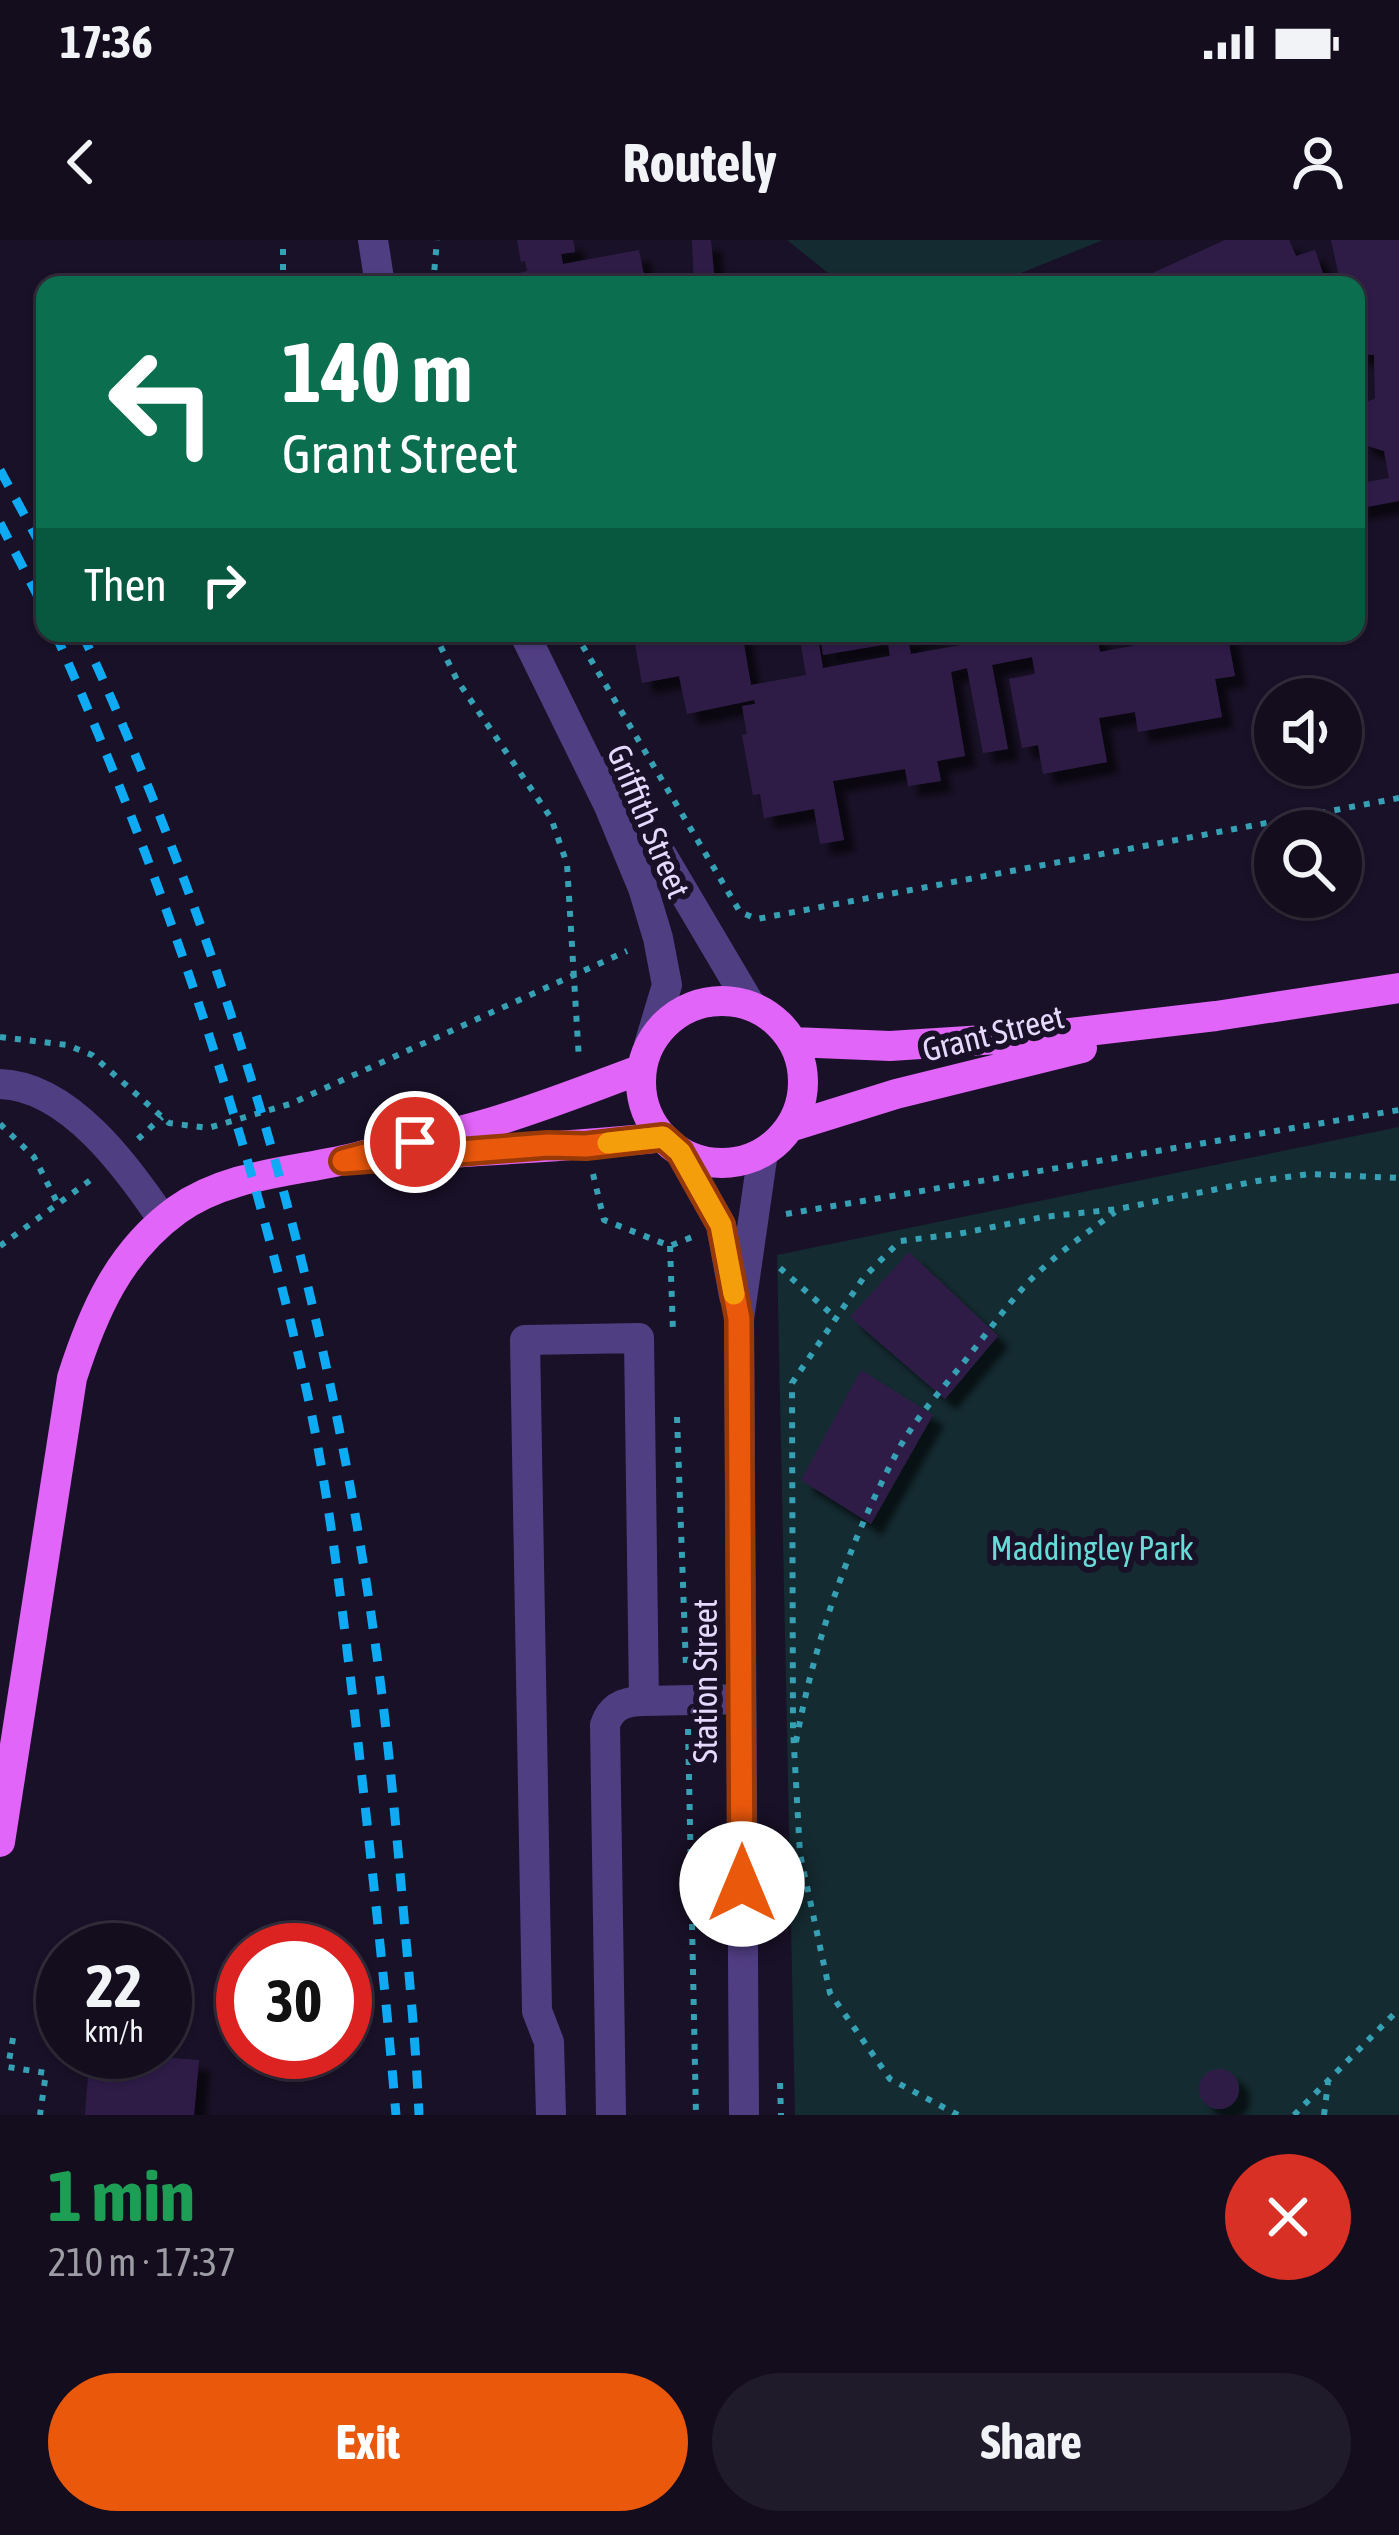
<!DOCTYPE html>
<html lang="en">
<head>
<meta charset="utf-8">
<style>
  body { margin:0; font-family:"Asap Condensed",sans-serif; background:#201b2a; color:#f1f3f6; height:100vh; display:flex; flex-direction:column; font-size:45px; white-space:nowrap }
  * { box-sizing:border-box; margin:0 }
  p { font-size:39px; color:#9d9ca4 }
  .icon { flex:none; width:66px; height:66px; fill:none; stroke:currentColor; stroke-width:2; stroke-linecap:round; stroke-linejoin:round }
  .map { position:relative; height:1875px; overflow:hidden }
  .side { display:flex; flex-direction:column; background:#130d1d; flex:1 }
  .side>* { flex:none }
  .banner { position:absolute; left:36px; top:36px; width:1329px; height:366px; border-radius:24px; box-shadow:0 3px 9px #0004,0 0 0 3px #322d3b; background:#0b6e4f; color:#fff; overflow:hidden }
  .tools { position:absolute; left:1254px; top:438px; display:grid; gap:24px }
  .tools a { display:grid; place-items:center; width:108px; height:108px; border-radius:50%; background:#130d1d; box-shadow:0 3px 9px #0004,0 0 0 3px #322d3b; font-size:60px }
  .speed { position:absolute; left:36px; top:1683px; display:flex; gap:24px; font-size:60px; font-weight:700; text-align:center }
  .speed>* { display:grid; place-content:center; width:156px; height:156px; border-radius:50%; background:#130d1d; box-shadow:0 3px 9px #0004,0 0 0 3px #322d3b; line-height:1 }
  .speed small { font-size:30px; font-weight:400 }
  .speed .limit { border:18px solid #d22; background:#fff; color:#111 }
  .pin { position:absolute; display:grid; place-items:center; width:102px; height:102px; color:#fff; margin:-51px; border:6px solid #fff; border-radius:50%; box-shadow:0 3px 12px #0007 }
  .me { position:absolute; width:132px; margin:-66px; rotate:0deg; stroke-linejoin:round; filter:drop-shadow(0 0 9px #0008) }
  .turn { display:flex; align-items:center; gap:42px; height:252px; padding:0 48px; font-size:54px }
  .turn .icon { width:156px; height:156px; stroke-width:2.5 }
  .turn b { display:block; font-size:84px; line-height:102px }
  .then { display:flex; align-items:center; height:114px; padding:0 48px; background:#0003; gap:24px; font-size:45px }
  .round { display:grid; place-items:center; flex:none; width:126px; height:126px; border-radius:63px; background:#201b2a }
  .head { display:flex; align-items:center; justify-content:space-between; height:204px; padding:0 48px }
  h1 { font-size:72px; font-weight:700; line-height:90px; color:#1e9e55 }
  .button { display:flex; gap:24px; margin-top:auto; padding:24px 48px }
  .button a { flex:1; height:138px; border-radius:72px; background:#ea580c; color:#fff; font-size:48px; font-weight:700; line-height:138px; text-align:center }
  .button a+a { background:#201b2a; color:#f1f3f6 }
  .status { display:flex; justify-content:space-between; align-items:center; height:84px; padding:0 60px; background:#130d1d; direction:ltr }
  .status svg { height:33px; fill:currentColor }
  header { display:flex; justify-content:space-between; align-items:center; height:156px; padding:0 48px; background:#130d1d; font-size:54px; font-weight:700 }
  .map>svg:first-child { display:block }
  .green { fill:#142b31 }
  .building { fill:#2f1e47; filter:url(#shadow) }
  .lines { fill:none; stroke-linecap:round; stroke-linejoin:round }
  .path { stroke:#36a0b4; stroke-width:6; stroke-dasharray:6 9; stroke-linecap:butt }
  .minor { stroke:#503e83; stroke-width:30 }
  .major { stroke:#e165f8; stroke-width:30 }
  .rail { stroke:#0eaaf4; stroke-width:9; stroke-dasharray:18 15; stroke-linecap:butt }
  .route-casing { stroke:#983908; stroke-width:30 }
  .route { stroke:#ea580c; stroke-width:21 }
  .slow { stroke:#f59e0b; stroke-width:21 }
  .labels { text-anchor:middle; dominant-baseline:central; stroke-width:12; stroke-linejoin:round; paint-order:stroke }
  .street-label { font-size:33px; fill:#e5d9fd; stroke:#191127 }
  .park-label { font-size:33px; fill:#67dbd7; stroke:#191127 }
</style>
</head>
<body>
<div class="status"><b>17:36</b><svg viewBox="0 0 49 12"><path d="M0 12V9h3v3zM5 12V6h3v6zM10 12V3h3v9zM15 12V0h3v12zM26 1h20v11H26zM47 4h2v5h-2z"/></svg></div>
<header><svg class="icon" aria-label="back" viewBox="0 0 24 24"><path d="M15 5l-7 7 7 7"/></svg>Routely<svg class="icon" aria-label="person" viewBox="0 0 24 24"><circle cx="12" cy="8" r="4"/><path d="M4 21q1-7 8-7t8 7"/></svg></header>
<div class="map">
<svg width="1399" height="1875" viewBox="0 0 1399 1875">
  <defs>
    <filter id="shadow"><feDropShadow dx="11" dy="11" stdDeviation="3" flood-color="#0009"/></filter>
  </defs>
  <rect width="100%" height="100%" fill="#191127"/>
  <path class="green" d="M 787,0 L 1103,0 L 1011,37 L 951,45 L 912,45 L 838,41 Z
    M 1399,887 L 1399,1875 L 795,1875 L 777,1015 Z"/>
  <path class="building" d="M 517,0 L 573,0 L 575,12 L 561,14 L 563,24 L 639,10 L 646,45 L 517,45 L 515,34 L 527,31 L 525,21 L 521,22 Z
    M 692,0 L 711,0 L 715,45 L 694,45 Z
    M 1225,0 L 1289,0 L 1296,16 L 1315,10 L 1327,45 L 1149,45 L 1146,36 Z
    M 1331,0 L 1399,0 L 1399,261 L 1356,269 L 1356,244 L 1389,238 L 1384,211 L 1364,205 L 1356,192 L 1358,172 L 1368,161 L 1375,159 L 1374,115 L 1356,114 L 1356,45 L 1341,45 Z
    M 633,393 L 742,393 L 751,445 L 806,435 L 799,393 L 817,393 L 823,428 L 890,416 L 888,404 L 823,415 L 820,393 L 935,393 L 935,395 L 908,400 L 911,414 L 1029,393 L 1096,393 L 1100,412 L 1132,406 L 1129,393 L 1227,393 L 1235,436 L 1215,439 L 1222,477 L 1138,492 L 1135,472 L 1099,478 L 1107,522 L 1043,534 L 1038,505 L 1022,508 L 1009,439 L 1035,434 L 1032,417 L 992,425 L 1008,509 L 983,513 L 967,428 L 951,432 L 965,516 L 937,521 L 941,541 L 908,546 L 905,529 L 833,541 L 844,600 L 820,604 L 814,569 L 764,578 L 760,554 L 753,555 L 742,495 L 747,494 L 742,466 L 755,464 L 754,460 L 687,474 L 679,436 L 642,443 Z
    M 909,1012 L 998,1096 L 945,1159 L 850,1077 Z
    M 861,1130 L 933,1175 L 871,1284 L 801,1240 Z
    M 90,1812 L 199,1820 L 194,1875 L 85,1875 Z
    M1199 1849a20 20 0 1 1 40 0a20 20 0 1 1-40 0Z"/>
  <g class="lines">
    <path class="path" d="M 283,45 L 283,0
      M 433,45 L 437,0
      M 434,393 L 457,440 L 551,578 L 567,624 L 579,820
      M 575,393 L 740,672 L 757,679 L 1399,558
      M 0,797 L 67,805 L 92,815 L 169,883 L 208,888 L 290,864 L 627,711
      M 0,884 L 34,917 L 58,964
      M 138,899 L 162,877
      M 593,934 L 604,980 L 670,1006 L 692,997
      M 786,974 L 1399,870
      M 0,1006 L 92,939
      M 670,1006 L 673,1092
      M 780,1028 L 836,1078
      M 677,1177 L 686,1428
      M 688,1489 L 696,1875
      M 796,1502 C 814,1403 848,1306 895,1216 C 911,1184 937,1155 960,1127 C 981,1101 1001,1073 1023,1048 C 1049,1019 1084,995 1115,972
      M 13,1798 L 8,1827 L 46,1833 L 40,1875
      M 780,1843 L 781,1875
      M 958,1875 L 890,1839 L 830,1753 L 800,1614 L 793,1489 L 792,1143 L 864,1037 L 900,1001 L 958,994 L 1043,977 L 1118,969 L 1257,941 L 1310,934 L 1399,938
      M 1294,1875 L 1399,1769
      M 1324,1875 L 1328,1843"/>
    <path class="minor" d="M 373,0 L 380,45
      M 524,393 L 609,566 L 643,648 L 658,698 L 667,745 L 649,805
      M 611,529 L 751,766
      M 0,844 C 69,846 128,928 163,980
      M 680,912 L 721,985 L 734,1056
      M 644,1461 L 741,1459
      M 551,1875 L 549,1802 L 537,1771 L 525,1100 L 639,1098 L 644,1461 C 625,1461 611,1466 605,1485 L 611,1875
      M 744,1875 L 739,1079 L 763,912"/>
    <path class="major" d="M641 842a81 81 0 1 1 162 0a81 81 0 1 1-162 0Z
      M 793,802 L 890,806 L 1044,796 L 1216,776 L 1399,748
      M 790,887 L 896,854 L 1082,808
      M 421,915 C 502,909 582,906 663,897
      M 0,1602 L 72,1138 C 93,1072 119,1012 177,970 C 230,932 300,932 361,916 C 402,905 444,896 486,884 C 538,869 590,848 642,829"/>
    <path class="rail" d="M 0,230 L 45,313
      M 0,283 L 45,370
      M 55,393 C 160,630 242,873 301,1126 C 328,1240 341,1360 355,1476 C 370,1609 385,1742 396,1875
      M 82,393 C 227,709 326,1050 374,1395 C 387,1485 395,1576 403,1666 C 409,1736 416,1805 419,1875"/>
  </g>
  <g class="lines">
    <defs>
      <path id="route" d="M 415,902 L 343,921 L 548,905 L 586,906 L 663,897 L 680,912 L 721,985 L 739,1079 L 742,1644"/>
    </defs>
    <use href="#route" class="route-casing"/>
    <use href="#route" class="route"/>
    <path class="slow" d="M 608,903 L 663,897 L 680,912 L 721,985 L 734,1054"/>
  </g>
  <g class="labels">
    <g class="street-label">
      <text transform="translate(649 581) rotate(67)">Griffith Street</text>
      <text transform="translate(993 793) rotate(-14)">Grant Street</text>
      <text transform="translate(705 1441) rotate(-90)">Station Street</text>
    </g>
    <g class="park-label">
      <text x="1092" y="1308">Maddingley Park</text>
    </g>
  </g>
</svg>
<div class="tools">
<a><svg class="icon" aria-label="sound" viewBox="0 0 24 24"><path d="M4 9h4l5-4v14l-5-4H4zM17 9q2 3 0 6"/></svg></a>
<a><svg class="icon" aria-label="search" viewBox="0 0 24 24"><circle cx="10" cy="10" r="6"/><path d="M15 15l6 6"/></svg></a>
</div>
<div class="speed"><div>22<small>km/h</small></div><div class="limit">30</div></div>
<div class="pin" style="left:415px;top:902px;background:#d93025"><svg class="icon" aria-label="arrive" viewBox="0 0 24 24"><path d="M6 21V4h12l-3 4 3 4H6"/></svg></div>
<svg class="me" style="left:742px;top:1644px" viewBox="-20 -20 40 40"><circle r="19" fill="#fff"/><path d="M0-13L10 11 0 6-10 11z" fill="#ea580c"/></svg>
<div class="banner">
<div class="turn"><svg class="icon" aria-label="left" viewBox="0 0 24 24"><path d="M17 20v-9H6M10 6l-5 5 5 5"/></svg><div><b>140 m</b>Grant Street</div></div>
<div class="then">Then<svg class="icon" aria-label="right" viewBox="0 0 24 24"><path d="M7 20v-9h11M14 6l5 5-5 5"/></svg></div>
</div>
</div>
<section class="side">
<div class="head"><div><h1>1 min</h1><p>210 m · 17:37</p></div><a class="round" style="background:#d93025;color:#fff"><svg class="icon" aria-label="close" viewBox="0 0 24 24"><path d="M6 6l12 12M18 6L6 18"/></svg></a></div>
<div class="button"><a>Exit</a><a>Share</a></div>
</section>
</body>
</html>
